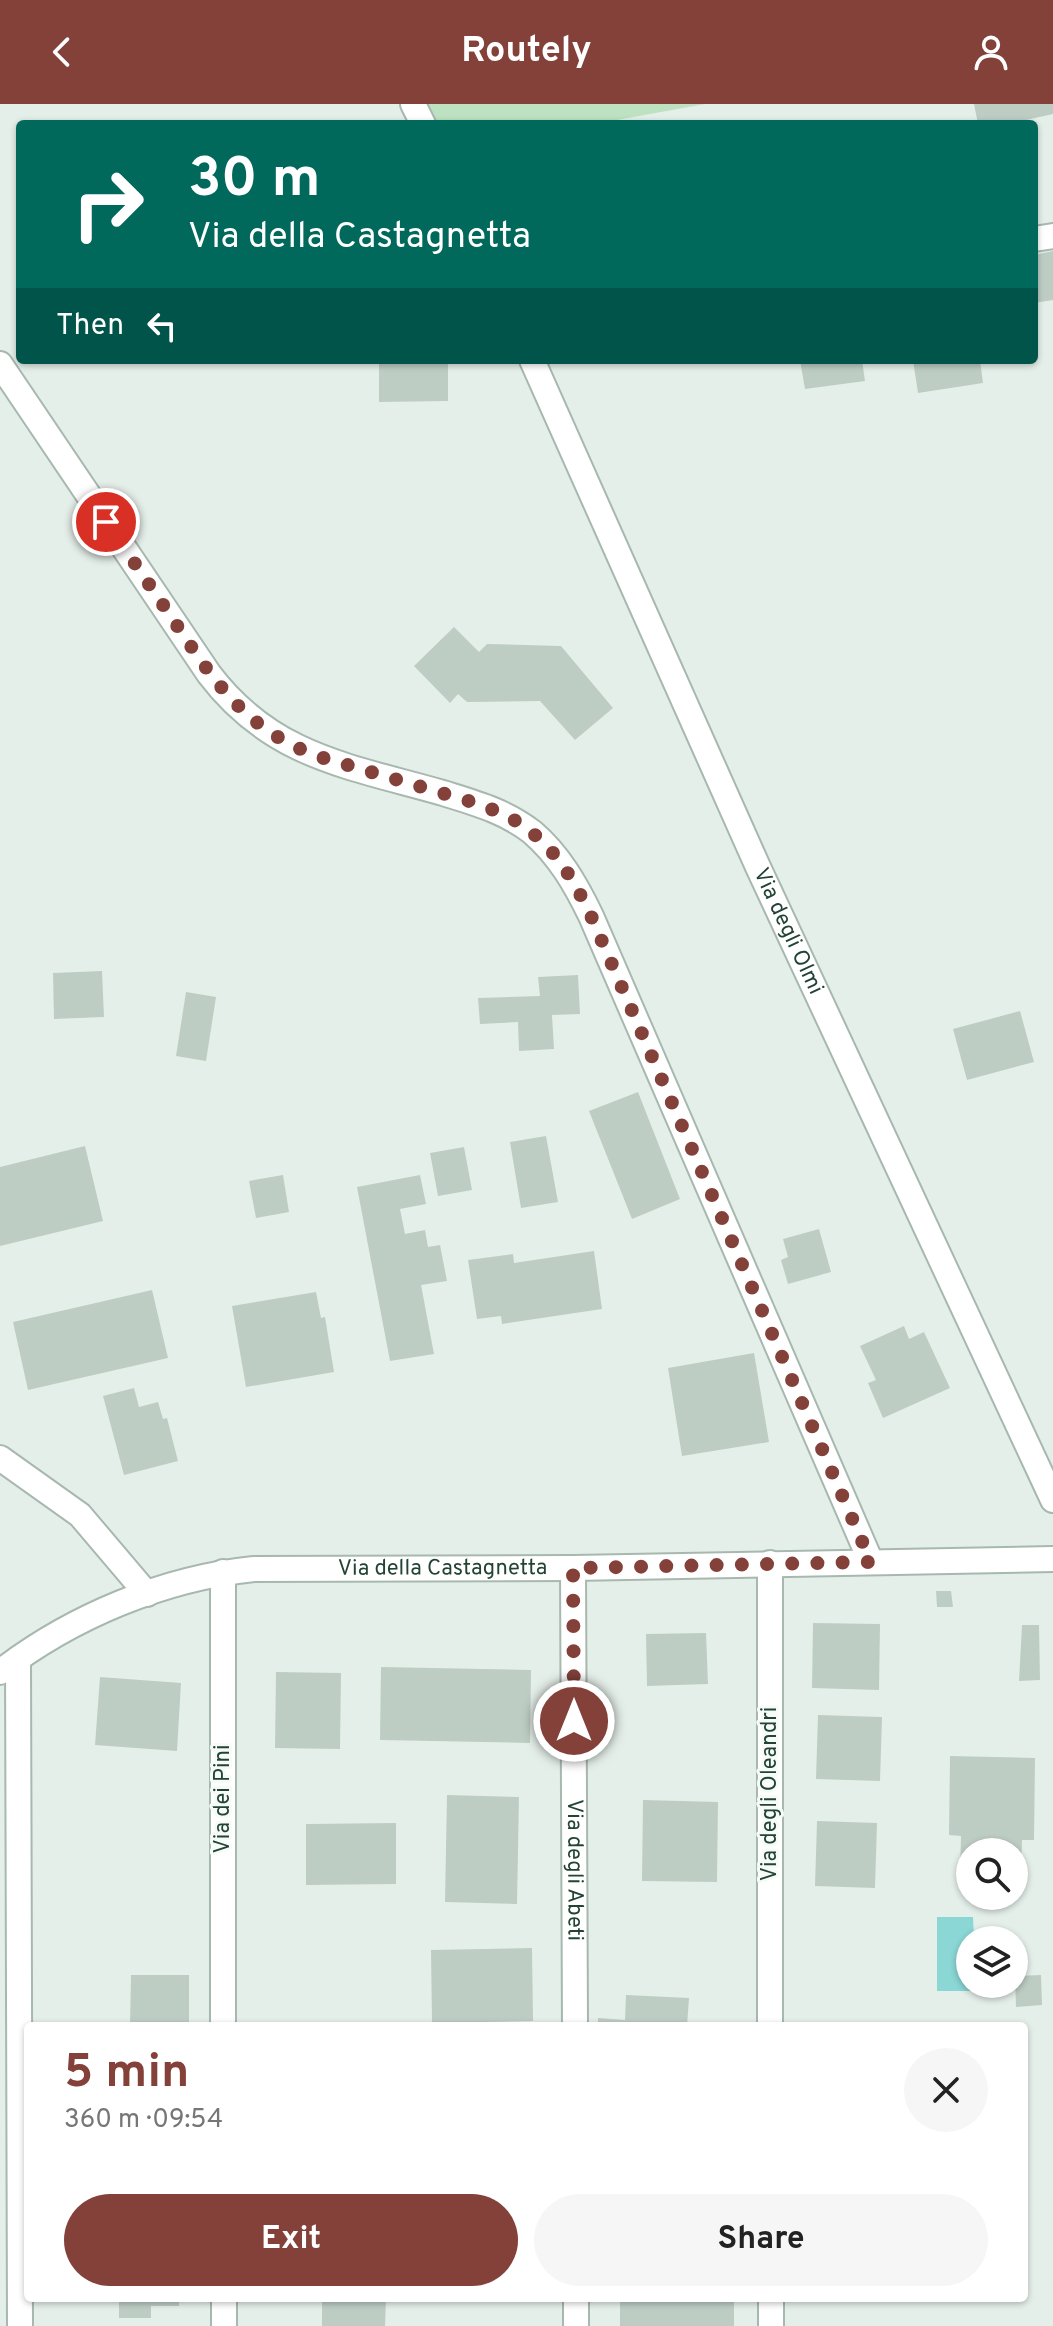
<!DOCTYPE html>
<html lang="en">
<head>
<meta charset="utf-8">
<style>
  body { margin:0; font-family:Overpass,sans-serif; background:#f6f6f6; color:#222; height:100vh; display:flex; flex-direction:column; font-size:30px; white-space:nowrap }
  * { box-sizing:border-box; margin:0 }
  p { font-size:26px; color:#767676 }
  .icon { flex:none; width:44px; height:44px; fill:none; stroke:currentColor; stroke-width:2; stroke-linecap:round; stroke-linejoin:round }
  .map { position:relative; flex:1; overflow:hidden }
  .panel { position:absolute; left:24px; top:1918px; width:1004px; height:280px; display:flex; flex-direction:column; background:#fff; border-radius:8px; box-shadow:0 2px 6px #0004 }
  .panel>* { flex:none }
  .guide { position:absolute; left:16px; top:16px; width:1022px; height:244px; border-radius:8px; box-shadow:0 2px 6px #0004; background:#00695c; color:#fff; overflow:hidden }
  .fabs { position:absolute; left:956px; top:1734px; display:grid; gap:16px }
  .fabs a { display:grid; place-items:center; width:72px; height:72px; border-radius:50%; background:#fff; box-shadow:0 2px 6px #0004; font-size:40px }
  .pin { position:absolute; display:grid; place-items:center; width:68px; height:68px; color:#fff; margin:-34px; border:4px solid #fff; border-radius:50%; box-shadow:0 2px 8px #0007 }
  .me { position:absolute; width:88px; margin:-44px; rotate:0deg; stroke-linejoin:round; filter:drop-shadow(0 0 6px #0008) }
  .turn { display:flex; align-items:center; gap:28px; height:168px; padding:0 40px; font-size:36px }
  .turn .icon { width:104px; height:104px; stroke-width:2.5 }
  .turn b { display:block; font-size:56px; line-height:68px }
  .then { display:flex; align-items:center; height:76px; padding:0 40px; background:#0003; gap:16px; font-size:30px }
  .round { display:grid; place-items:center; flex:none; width:84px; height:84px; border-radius:42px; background:#f6f6f6 }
  .summary { display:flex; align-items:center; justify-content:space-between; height:136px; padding:0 40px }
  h1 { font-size:48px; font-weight:700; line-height:60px; color:#83413a }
  .button { display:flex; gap:16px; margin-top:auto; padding:16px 40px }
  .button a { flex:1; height:92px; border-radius:48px; background:#83413a; color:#fff; font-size:32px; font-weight:700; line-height:92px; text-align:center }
  .button a+a { background:#f6f6f6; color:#222 }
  header { display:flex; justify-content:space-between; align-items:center; height:104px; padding:0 40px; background:#83413a; color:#fff; font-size:36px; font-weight:700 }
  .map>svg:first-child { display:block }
  .green { fill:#bde1c1 }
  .water { fill:#8ad7d6 }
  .building { fill:#bdcdc4 }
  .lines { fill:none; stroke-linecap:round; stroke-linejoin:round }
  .minor-casing { stroke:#a7b8af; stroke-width:28 }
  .minor { stroke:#fff; stroke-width:24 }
  .route { stroke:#83413a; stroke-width:14; stroke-dasharray:0 25.2 }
  .labels { text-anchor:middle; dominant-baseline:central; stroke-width:6; stroke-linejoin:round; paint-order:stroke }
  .street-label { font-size:22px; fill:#224335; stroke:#f6fbf8 }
</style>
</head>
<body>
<header><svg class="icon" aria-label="back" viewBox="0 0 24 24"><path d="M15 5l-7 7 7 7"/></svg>Routely<svg class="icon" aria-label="person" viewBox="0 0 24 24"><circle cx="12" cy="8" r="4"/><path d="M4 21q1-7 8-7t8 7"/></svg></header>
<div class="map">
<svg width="1053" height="2222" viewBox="0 0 1053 2222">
  <rect width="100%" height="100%" fill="#e5efe9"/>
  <path class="green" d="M 419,0 L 705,0 L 595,20 L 428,20 Z"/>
  <path class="water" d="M 937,1813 L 973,1813 L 974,1836 L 970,1836 L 970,1880 L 974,1880 L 974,1887 L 937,1887 Z"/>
  <path class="building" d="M 974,0 L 1053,0 L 1053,10 L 1008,20 L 978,20 Z
    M 1053,147 L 1053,196 L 1034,199 L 1034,151 Z
    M 379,256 L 448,256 L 448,297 L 379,298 Z
    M 800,256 L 862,256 L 865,277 L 805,285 Z
    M 913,256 L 980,256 L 983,279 L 918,289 Z
    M 454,523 L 479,548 L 487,540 L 561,542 L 613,604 L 575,636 L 540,597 L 467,598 L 458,590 L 450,599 L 414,562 Z
    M 102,867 L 104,913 L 54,915 L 53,869 Z
    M 578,871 L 580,910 L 552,911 L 554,945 L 519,947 L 518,918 L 480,920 L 478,894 L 540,892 L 538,873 Z
    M 186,888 L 216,893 L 206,957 L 176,952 Z
    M 1020,907 L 1034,958 L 967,976 L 953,925 Z
    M 638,988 L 680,1095 L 632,1115 L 589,1007 Z
    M 546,1032 L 558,1098 L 521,1104 L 510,1038 Z
    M 85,1042 L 103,1117 L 0,1142 L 0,1063 Z
    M 464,1043 L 472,1086 L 438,1092 L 430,1049 Z
    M 283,1071 L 289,1108 L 256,1114 L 249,1077 Z
    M 420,1071 L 426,1100 L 400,1105 L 405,1130 L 425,1126 L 428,1143 L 440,1141 L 447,1177 L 421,1181 L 434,1250 L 390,1257 L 357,1083 Z
    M 819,1125 L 831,1168 L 788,1180 L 781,1156 L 788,1153 L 783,1135 Z
    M 594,1147 L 602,1205 L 502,1220 L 501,1212 L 477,1215 L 468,1156 L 513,1150 L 514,1159 Z
    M 152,1186 L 168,1254 L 28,1286 L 13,1218 Z
    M 316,1188 L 321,1214 L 325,1213 L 334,1268 L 246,1283 L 232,1202 Z
    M 904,1222 L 909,1235 L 924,1228 L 950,1284 L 883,1314 L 868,1279 L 876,1276 L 860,1242 Z
    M 754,1249 L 769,1338 L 682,1352 L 668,1264 Z
    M 134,1284 L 139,1303 L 158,1298 L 163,1315 L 167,1314 L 178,1357 L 124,1371 L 103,1292 Z
    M 936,1487 L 951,1487 L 953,1503 L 937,1503 Z
    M 813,1519 L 880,1520 L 879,1586 L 812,1584 Z
    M 1022,1521 L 1039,1521 L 1040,1576 L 1019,1577 Z
    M 706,1529 L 708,1580 L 647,1582 L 646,1530 Z
    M 381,1563 L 531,1566 L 530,1639 L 380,1636 Z
    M 276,1568 L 341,1569 L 340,1645 L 275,1644 Z
    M 100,1573 L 181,1579 L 177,1647 L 95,1641 Z
    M 818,1611 L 882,1613 L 880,1677 L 816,1675 Z
    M 950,1652 L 1035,1654 L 1034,1736 L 1022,1736 L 1021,1770 L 1014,1770 L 1014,1748 L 970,1748 L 970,1769 L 960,1769 L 961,1732 L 949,1731 Z
    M 447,1691 L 519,1693 L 517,1800 L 445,1798 Z
    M 643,1696 L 718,1698 L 717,1778 L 642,1777 Z
    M 817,1717 L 877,1719 L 875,1784 L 815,1782 Z
    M 396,1719 L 396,1780 L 306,1781 L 306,1720 Z
    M 532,1844 L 533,1917 L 432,1919 L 431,1846 Z
    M 131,1871 L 189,1871 L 189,1922 L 130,1922 Z
    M 1041,1871 L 1042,1901 L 1016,1903 L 1015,1872 Z
    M 626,1891 L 689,1894 L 687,1922 L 598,1922 L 598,1914 L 625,1916 Z
    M 119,2194 L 179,2194 L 179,2202 L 151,2202 L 151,2214 L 119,2214 Z
    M 322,2194 L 386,2194 L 385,2222 L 322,2222 Z
    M 620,2194 L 734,2194 L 734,2222 L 620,2222 Z"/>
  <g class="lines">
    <defs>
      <g id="minor">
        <path d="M 413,0 L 423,20"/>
        <path d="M 1034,135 L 1053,132"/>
        <path id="s1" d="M 532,256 L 758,763 L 1053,1396"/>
        <path d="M 0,260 L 209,570 C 272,653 349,662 443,689 C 475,699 505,707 532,728 C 559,751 576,781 591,812 L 871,1458"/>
        <path d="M 0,1354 L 80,1411 L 147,1490"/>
        <path d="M 770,1459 L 770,1922"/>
        <path id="s2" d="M 573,1464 L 575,1922"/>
        <path d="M 223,1468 L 223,1922"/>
        <path d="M 18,1555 L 20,2222"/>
        <path id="s3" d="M 0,1568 C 71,1513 164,1474 254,1465 L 573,1464 L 1053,1455"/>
        <path d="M 224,2194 L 224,2222"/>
        <path d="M 576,2194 L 576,2222"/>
        <path d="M 771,2194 L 771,2222"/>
      </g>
    </defs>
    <use href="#minor" class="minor-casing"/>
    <use href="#minor" class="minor"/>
  </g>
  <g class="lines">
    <path class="route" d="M 106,418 C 130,452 153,486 176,520 C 216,580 246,625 317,652 L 479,700 L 508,712 L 531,727 L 556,752 L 575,780 L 591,812 L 871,1458 L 573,1464 L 574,1617"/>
  </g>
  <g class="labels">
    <g class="street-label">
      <text stroke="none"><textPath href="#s1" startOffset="626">Via degli Olmi</textPath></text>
      <text stroke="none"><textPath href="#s3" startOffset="466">Via della Castagnetta</textPath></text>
      <text transform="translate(770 1690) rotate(-90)">Via degli Oleandri</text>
      <text transform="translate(223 1695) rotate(-90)">Via dei Pini</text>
      <text stroke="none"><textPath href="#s2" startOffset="302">Via degli Abeti</textPath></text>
    </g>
  </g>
</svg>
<div class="fabs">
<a><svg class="icon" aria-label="search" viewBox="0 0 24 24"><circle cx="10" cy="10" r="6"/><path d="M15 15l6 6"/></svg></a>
<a><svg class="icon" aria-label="layers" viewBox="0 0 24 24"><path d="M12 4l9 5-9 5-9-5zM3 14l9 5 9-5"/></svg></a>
</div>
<div class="pin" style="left:106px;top:418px;background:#d93025"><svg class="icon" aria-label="arrive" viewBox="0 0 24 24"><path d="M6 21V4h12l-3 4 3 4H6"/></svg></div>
<svg class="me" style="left:574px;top:1617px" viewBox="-20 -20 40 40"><circle r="17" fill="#83413a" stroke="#fff" stroke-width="3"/><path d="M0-11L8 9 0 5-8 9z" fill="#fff"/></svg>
<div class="guide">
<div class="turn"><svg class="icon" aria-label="right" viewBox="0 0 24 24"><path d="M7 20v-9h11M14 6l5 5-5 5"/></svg><div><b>30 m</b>Via della Castagnetta</div></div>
<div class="then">Then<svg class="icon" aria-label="left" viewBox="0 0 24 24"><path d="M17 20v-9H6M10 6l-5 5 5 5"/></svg></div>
</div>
<section class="panel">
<div class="summary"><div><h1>5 min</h1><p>360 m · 09:54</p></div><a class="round"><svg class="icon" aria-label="close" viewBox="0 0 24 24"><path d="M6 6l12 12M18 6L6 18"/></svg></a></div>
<div class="button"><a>Exit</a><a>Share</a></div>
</section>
</div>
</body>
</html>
